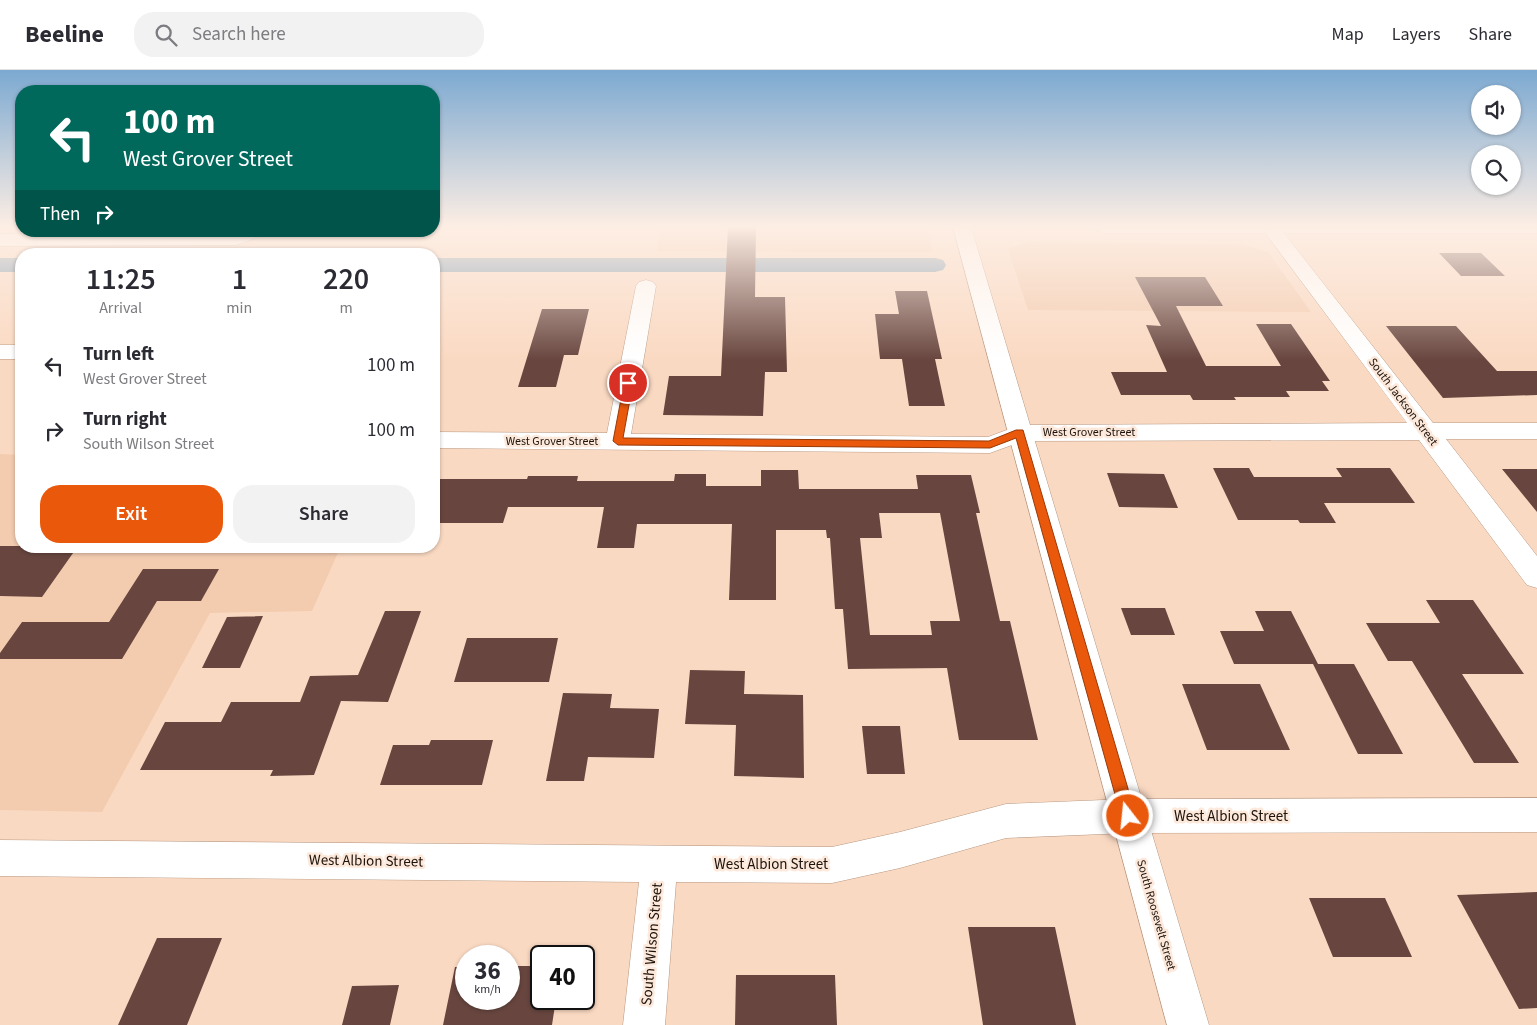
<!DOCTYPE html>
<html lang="en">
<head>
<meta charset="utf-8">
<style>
  body { margin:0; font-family:"Source Sans 3",sans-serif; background:#f2f2f3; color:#2b2b33; height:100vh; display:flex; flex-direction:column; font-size:19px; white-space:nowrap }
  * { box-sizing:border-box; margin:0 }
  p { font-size:16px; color:#7c7c81 }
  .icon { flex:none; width:28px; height:28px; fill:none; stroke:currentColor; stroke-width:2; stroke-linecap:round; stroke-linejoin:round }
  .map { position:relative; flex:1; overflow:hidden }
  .sheet { position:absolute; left:15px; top:178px; width:425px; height:305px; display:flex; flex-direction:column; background:#fff; border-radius:20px; box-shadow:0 1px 4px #0004 }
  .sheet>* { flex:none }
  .guide { position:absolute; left:15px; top:15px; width:425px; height:152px; border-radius:20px; box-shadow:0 1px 4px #0004; background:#00695c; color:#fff; overflow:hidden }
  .fabs { position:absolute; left:1471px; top:15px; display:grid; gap:10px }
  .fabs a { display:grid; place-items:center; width:50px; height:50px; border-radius:50%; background:#fff; box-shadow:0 1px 4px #0004; font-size:25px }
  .speed { position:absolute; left:455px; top:875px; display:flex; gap:10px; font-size:25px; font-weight:700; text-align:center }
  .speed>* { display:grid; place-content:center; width:65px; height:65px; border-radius:50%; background:#fff; box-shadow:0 1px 4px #0004; line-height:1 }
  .speed small { font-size:12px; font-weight:400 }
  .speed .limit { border:2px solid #111; border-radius:8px; background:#fff; color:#111 }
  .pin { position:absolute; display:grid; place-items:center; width:42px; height:42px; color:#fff; margin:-21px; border:2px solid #fff; border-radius:50%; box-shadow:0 1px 5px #0007 }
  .me { position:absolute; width:55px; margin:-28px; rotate:344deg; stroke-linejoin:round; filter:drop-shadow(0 0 4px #0008) }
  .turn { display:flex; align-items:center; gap:18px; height:105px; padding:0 25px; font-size:22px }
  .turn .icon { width:65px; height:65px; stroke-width:2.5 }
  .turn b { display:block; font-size:35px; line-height:42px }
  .then { display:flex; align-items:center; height:48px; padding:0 25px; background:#0003; gap:10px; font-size:19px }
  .eta { display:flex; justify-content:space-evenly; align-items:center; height:85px; text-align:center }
  .eta b { font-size:30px; font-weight:600; line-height:35px }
  .action { display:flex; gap:10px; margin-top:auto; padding:10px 25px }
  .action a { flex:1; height:58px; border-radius:20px; background:#ea580c; color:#fff; font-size:20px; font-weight:600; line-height:58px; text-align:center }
  .action a+a { background:#f2f2f3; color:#2b2b33 }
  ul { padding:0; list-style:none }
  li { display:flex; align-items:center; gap:15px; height:65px; padding:0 25px }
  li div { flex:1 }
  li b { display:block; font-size:19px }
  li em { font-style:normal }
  header { display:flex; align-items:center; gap:30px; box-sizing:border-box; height:70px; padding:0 25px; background:#fff; border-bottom:1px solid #e1e1e2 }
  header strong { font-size:24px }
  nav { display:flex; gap:28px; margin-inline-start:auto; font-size:18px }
  .search { width:350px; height:45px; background:#f2f2f3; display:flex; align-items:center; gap:12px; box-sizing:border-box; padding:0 18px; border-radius:20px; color:#7c7c81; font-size:19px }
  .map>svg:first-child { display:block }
  .built { fill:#f3ccb0 }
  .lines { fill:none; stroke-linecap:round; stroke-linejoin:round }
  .canal { fill:#7a98af; fill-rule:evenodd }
  .building { fill:#68463f; fill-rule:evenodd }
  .minor-casing { stroke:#b79882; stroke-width:1 }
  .tertiary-casing { stroke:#b79882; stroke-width:1 }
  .minor { fill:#fff; fill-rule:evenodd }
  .tertiary { fill:#fff; fill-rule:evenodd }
  .route { fill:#ea580c; stroke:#983908 }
  .labels { text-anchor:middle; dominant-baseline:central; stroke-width:5; stroke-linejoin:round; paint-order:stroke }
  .street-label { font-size:12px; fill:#1e130b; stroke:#fde9db }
  .near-street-label { font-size:15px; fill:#1e130b; stroke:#fde9db }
</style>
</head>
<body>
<header>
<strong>Beeline</strong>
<div class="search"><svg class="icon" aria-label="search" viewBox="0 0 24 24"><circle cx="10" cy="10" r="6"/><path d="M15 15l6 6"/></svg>Search here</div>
<nav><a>Map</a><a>Layers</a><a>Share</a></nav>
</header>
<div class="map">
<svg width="1537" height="955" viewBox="0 0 1537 955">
  <rect width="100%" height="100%" fill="#fad9c2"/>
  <path class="built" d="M 661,157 L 912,157 L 928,161 L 933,182 L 657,181 Z
    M 1029,171 L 1243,175 L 1268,182 L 1311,242 L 1028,240 L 1008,179 Z
    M 0,384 L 21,385 L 21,476 L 341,476 L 312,541 L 210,543 L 102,742 L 0,740 Z"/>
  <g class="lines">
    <path class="canal" d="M 0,188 L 21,188 L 21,202 L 0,202 Z
      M 434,188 L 935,188 L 943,190 L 946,195 L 943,200 L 935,202 L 434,202 Z"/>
  </g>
  <path class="building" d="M 728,157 L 756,157 L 755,227 L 785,227 L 787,302 L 765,302 L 763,346 L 663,345 L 669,306 L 721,306 Z
    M 1439,183 L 1481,183 L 1505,206 L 1461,206 Z
    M 1135,207 L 1205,207 L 1223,236 L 1176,236 L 1206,296 L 1281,296 L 1256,254 L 1291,254 L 1330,311 L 1322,311 L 1329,321 L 1286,321 L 1290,327 L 1234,327 L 1236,330 L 1193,330 L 1190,325 L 1121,325 L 1111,302 L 1167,302 L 1146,255 L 1161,256 Z
    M 895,221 L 927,221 L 942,289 L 935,289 L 945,336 L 909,336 L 902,289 L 880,289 L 875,244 L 899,244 Z
    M 542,239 L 589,239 L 578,285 L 564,285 L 556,317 L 518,317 Z
    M 1386,256 L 1456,256 L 1497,301 L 1537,301 L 1537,325 L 1443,328 Z
    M 1213,398 L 1249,398 L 1254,407 L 1342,407 L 1336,398 L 1390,398 L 1415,433 L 1324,433 L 1336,453 L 1300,453 L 1298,450 L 1238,450 Z
    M 1502,399 L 1537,399 L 1537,442 Z
    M 761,400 L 798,400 L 799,419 L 918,419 L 916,405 L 971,405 L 980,443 L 976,443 L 1000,551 L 1010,551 L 1038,670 L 959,670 L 947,598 L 848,599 L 843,539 L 835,539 L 830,468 L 827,468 L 826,460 L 776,460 L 776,530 L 729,530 L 732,454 L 637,454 L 634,478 L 597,478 L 604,437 L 508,437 L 503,453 L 434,453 L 434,409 L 527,409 L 528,406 L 578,406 L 577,411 L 674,411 L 675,404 L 706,404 L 706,416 L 761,416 ZM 879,443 L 940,443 L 960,551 L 930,551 L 932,565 L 870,565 L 860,468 L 882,468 Z
    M 1107,403 L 1164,404 L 1178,438 L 1119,437 Z
    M 0,476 L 78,476 L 42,527 L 0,526 Z
    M 143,499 L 219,499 L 201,531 L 157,531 L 122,589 L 0,589 L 0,583 L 22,552 L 109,552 Z
    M 1426,530 L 1473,530 L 1524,604 L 1462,604 L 1519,693 L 1474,693 L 1412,591 L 1388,591 L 1366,553 L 1440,553 Z
    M 1121,538 L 1165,538 L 1175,565 L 1131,565 Z
    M 385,541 L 421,541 L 388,632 L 341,631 L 314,705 L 270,706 L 273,700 L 140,700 L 165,652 L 221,652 L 231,632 L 300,632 L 310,606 L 358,605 Z
    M 1255,541 L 1291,541 L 1318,594 L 1354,594 L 1403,684 L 1358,684 L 1313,594 L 1234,594 L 1220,561 L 1264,561 Z
    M 263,546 L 240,598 L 202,598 L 227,547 Z
    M 467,568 L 558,568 L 549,612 L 454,612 Z
    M 690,600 L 745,601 L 744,624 L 803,625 L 804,708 L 734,706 L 736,655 L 685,654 Z
    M 1182,614 L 1260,614 L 1290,680 L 1207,680 Z
    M 563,623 L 612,624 L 610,638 L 659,639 L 654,688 L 588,687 L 584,711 L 546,711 Z
    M 862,656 L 900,656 L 905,704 L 867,704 Z
    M 431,670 L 493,670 L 482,715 L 380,715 L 393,675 L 429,675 Z
    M 1537,822 L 1537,938 L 1519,939 L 1457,825 Z
    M 1309,828 L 1385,828 L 1412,887 L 1333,887 Z
    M 968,857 L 1055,857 L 1076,955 L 983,955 Z
    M 157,868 L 222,868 L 187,955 L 118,955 Z
    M 509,896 L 541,896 L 541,929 L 556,929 L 552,955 L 443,955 L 455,897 L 466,897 L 466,929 L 509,929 Z
    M 736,905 L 835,905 L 837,955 L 735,955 Z
    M 399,915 L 390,955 L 342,955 L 352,916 Z"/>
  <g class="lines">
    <defs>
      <path id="minor" d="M 1261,157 L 1279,157 L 1433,353 L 1537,353 L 1537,369 L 1446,369 L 1537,486 L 1537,518 L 1527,515 L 1419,370 L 1023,371 L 990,383 L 434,378 L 434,362 L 607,363 L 636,216 L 639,212 L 646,210 L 653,212 L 656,216 L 631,364 L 988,367 L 1020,355 L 1407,353 Z
        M 240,161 L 267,161 L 265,165 L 236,175 L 0,176 L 0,164 L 214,164 Z
        M 0,275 L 21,275 L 21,289 L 0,289 Z
        M 1537,728 L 1537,762 L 1129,763 L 1006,768 L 900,798 L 832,813 L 676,812 L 665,955 L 623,955 L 639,812 L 0,806 L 0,770 L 832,777 L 900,762 L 1006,734 L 1129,729 Z"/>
      <path id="tertiary" d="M 953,157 L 971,157 L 1209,955 L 1167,955 Z
        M 1095,157 L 1537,157 L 1537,163 L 1104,163 L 1097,161 Z"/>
    </defs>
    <use href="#minor" class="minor-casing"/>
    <use href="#tertiary" class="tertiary-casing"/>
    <use href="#minor" class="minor"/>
    <use href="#tertiary" class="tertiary"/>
  </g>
  <linearGradient id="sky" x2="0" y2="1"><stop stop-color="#7ca9d1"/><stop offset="0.54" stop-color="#fdeee4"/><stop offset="1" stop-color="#fdeee4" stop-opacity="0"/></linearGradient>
  <rect width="1537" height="290" fill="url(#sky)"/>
  <path class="route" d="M 628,310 L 633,313 L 623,368 L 989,371 L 1016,360 L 1023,360 L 1136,746 L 1134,751 L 1128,753 L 1123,751 L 1121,746 L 1016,368 L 990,378 L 618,375 L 613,371 L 624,313 Z"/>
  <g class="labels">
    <g class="street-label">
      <text transform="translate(1403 332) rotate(53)">South Jackson Street</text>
      <text x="1089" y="362">West Grover Street</text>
      <text x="552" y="371">West Grover Street</text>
      <text transform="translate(1156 845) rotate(74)">South Roosevelt Street</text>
    </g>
    <g class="near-street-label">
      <text x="1231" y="746">West Albion Street</text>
      <text transform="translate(366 791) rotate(1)">West Albion Street</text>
      <text x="771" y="794">West Albion Street</text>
      <text transform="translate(652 874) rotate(-85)">South Wilson Street</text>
    </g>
  </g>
</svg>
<div class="fabs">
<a><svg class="icon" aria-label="sound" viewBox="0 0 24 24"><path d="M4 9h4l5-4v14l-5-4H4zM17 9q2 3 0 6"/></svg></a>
<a><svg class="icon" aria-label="search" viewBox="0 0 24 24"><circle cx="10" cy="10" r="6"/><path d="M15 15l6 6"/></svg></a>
</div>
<div class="speed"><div>36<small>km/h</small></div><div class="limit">40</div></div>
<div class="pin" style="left:628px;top:313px;background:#d93025"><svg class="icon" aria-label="arrive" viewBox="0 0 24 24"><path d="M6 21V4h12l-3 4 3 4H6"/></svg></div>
<svg class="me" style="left:1128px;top:746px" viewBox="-20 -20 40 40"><circle r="17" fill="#ea580c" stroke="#fff" stroke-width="3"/><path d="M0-11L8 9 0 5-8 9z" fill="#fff"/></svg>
<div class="guide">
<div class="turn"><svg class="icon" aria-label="left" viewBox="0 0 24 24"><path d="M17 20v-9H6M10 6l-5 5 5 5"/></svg><div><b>100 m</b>West Grover Street</div></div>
<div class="then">Then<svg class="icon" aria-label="right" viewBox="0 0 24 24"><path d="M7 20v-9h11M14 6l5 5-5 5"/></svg></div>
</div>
<section class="sheet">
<div class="eta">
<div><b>11:25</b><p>Arrival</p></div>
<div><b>1</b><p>min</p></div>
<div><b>220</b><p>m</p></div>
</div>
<ul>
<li><svg class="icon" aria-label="left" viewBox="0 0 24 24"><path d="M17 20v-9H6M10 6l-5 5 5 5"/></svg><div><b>Turn left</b><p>West Grover Street</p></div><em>100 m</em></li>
<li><svg class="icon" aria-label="right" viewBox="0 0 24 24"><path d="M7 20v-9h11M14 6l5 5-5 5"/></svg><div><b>Turn right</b><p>South Wilson Street</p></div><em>100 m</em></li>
</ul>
<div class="action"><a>Exit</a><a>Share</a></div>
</section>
</div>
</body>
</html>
